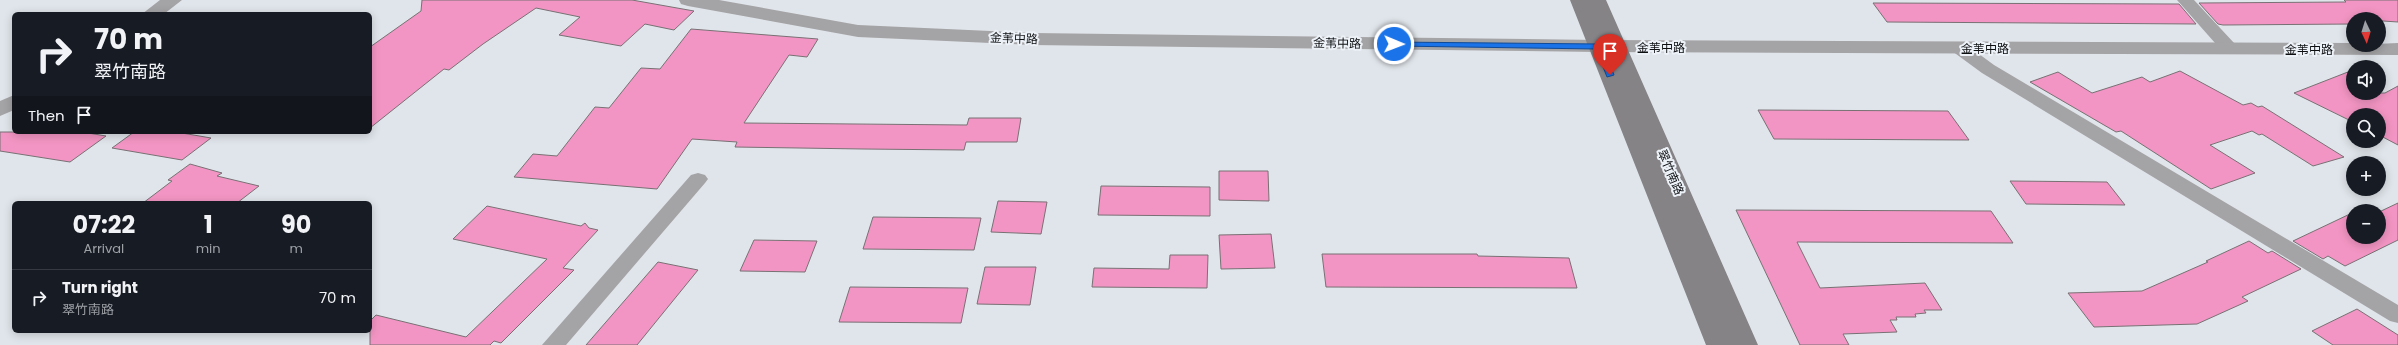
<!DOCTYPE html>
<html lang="en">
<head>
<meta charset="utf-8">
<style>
  body { margin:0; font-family:Poppins,"Noto Sans SC",sans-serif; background:#242831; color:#f1f3f6; height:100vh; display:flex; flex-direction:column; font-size:15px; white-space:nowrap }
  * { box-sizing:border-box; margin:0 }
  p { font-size:13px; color:#9ea1a6 }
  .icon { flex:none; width:22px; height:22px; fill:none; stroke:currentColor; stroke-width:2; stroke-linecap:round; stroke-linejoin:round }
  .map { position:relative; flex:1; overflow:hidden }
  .panel { position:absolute; left:12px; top:201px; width:360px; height:132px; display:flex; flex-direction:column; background:#171b24; border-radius:6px; box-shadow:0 2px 10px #0003 }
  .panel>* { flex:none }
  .banner { position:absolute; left:12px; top:12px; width:360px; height:122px; border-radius:6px; box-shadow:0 2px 10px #0003; background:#171b24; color:#f1f3f6; overflow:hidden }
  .needle { width:26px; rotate:176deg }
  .tools { position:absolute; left:2346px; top:12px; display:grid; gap:8px }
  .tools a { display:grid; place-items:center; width:40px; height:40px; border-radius:50%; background:#171b24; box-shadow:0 2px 10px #0003; font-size:20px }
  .pin { position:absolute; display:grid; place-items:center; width:34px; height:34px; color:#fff; margin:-41px -17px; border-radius:50% 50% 50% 0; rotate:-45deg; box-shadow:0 0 4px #0007 }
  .pin .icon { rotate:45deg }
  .me { position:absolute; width:44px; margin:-22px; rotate:91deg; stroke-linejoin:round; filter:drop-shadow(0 0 3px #0008) }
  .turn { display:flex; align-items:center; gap:14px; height:84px; padding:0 16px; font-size:18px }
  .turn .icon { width:52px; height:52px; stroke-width:2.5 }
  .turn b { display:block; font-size:28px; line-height:34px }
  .then { display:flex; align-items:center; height:38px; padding:0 16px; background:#0003; gap:8px; font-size:15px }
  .eta { display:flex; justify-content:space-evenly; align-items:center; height:68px; text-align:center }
  .eta b { font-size:24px; font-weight:700; line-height:28px }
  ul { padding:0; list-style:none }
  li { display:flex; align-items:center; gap:12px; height:56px; padding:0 16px; border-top:1px solid #363941 }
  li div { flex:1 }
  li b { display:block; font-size:15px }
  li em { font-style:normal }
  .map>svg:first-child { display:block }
  .building { fill:#f395c4; stroke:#787174 }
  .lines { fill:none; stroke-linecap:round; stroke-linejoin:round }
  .minor { fill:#a4a3a5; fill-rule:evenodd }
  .tertiary { fill:#a4a3a5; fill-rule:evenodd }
  .secondary { fill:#858386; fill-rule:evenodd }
  .route { fill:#1a73e8; stroke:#114b97 }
  .labels { text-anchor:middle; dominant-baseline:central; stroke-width:4; stroke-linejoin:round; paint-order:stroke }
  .street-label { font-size:12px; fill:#0c0e10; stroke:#edf2f8 }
</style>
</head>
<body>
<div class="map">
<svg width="2398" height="345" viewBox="0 0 2398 345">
  <rect width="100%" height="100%" fill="#e0e5eb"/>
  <path class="building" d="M 422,0 L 632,0 L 694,11 L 674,30 L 645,24 L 621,46 L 559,35 L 580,17 L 536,8 L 483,44 L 449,70 L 444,69 L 370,128 L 370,47 L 421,11 Z
    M 2344,0 L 2398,0 L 2398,22 L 2353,19 L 2353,24 L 2223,25 L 2218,24 L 2199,3 L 2346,2 Z
    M 1873,3 L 2179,4 L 2196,24 L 1887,22 Z
    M 691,29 L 818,39 L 807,57 L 789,55 L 744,123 L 967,125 L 969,118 L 1021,118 L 1017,142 L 966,142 L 964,150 L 863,149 L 735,147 L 737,142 L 692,139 L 657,189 L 514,177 L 533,154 L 557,156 L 595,107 L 609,108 L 641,68 L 660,69 Z
    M 2353,70 L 2353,93 L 2385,93 L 2398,86 L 2398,145 L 2379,135 L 2379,115 L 2353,115 L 2353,122 L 2294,93 Z
    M 2180,71 L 2243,105 L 2251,103 L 2258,107 L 2262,106 L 2344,157 L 2313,166 L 2262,134 L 2259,135 L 2252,131 L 2210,145 L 2255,173 L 2211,189 L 2121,131 L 2116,132 L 2030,82 L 2058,72 L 2092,93 L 2142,77 L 2150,82 Z
    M 1758,110 L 1948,111 L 1969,140 L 1774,139 Z
    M 0,132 L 82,132 L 106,136 L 70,162 L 0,151 Z
    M 134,132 L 176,132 L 211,138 L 182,160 L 112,148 Z
    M 190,164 L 222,173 L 217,176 L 259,186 L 237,203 L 143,203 L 172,181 L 168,180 Z
    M 1219,171 L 1268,171 L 1269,201 L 1219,200 Z
    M 2010,181 L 2107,182 L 2125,205 L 2026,204 Z
    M 1101,186 L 1210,187 L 1210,216 L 1098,215 Z
    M 998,201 L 1047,202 L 1041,234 L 991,232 Z
    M 2398,203 L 2398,240 L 2345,266 L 2328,256 L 2323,259 L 2293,241 L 2352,213 L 2353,237 L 2379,237 L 2379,212 Z
    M 487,206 L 581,226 L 585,223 L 589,228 L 598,230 L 563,268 L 574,270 L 501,343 L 494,341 L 490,345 L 370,345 L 370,321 L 376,315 L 466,337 L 547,259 L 453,239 Z
    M 1736,210 L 1991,211 L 2013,243 L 1797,242 L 1820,288 L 1925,283 L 1942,310 L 1924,310 L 1926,313 L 1915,314 L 1916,317 L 1896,317 L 1897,320 L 1890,320 L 1897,332 L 1843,334 L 1849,345 L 1800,345 Z
    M 873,217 L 981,218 L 974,250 L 863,249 Z
    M 1271,234 L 1275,268 L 1221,269 L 1219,235 Z
    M 754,240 L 817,241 L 805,272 L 740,271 Z
    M 2249,241 L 2268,253 L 2272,251 L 2301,269 L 2242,297 L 2248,301 L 2197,324 L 2094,327 L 2068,293 L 2142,291 L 2208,262 L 2206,261 Z
    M 1322,254 L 1477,254 L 1478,256 L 1569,258 L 1577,288 L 1326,287 Z
    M 1170,255 L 1208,255 L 1207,288 L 1092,287 L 1094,268 L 1169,269 Z
    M 658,262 L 698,270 L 637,345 L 586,345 Z
    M 985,267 L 1036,267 L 1030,305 L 977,304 Z
    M 850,287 L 968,288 L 961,323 L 839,322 Z
    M 2357,309 L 2398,335 L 2398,345 L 2333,345 L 2312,331 Z"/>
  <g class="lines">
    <path class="minor" d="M 2177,0 L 2194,0 L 2235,44 L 2237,48 L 2235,52 L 2223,52 Z
      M 1958,42 L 1964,43 L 1994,65 L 2398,305 L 2398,323 L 2390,321 L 1982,73 L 1952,51 L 1950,47 L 1952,43 Z
      M 698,173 L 705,175 L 708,179 L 705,183 L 566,345 L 542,345 L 691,175 Z"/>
    <path class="tertiary" d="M 160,0 L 182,0 L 164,14 L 142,14 Z
      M 679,0 L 719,0 L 858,25 L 1032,33 L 1599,40 L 2353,43 L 2353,45 L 2398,43 L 2398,55 L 1599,52 L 1032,45 L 858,37 L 688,6 L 681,4 Z
      M 14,95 L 14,110 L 0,116 L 0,101 Z"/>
    <path class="secondary" d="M 1570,0 L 1606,0 L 1758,345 L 1732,345 L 1660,172 L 1732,345 L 1706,345 Z"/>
  </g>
  <path class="route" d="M 1391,42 L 1599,44 L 1603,46 L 1614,75 L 1607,77 L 1596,49 L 1394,46 L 1390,44 Z"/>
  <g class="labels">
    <g class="street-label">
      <text transform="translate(1014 38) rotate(2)">金苇中路</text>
      <text transform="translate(1337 43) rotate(1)">金苇中路</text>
      <text x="1661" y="47">金苇中路</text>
      <text x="1985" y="48">金苇中路</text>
      <text x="2309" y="49">金苇中路</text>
      <text transform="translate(1671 172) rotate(67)">翠竹南路</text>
    </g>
  </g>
</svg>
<div class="tools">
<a><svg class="needle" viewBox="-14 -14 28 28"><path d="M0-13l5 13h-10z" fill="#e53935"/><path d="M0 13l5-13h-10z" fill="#9ea1a6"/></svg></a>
<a><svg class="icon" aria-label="sound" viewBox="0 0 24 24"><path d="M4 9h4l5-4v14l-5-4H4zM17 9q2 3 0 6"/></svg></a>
<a><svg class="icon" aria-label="search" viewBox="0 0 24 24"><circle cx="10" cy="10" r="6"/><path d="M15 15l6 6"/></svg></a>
<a>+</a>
<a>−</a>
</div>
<div class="pin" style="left:1610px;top:75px;background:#d93025"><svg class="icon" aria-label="arrive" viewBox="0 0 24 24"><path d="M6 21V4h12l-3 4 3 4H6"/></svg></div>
<svg class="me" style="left:1394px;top:44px" viewBox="-20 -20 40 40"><circle r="17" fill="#1a73e8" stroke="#fff" stroke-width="3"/><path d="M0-11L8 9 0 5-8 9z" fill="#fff"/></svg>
<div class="banner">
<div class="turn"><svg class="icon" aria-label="right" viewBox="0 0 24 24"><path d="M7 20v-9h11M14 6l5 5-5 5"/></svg><div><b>70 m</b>翠竹南路</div></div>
<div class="then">Then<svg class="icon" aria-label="arrive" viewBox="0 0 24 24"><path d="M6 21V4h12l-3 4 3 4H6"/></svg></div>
</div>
<section class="panel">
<div class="eta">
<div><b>07:22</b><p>Arrival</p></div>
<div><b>1</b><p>min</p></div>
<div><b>90</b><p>m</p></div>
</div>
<ul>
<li><svg class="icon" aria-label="right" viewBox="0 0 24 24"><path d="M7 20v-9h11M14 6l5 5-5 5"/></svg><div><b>Turn right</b><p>翠竹南路</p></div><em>70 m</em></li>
</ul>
</section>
</div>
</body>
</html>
